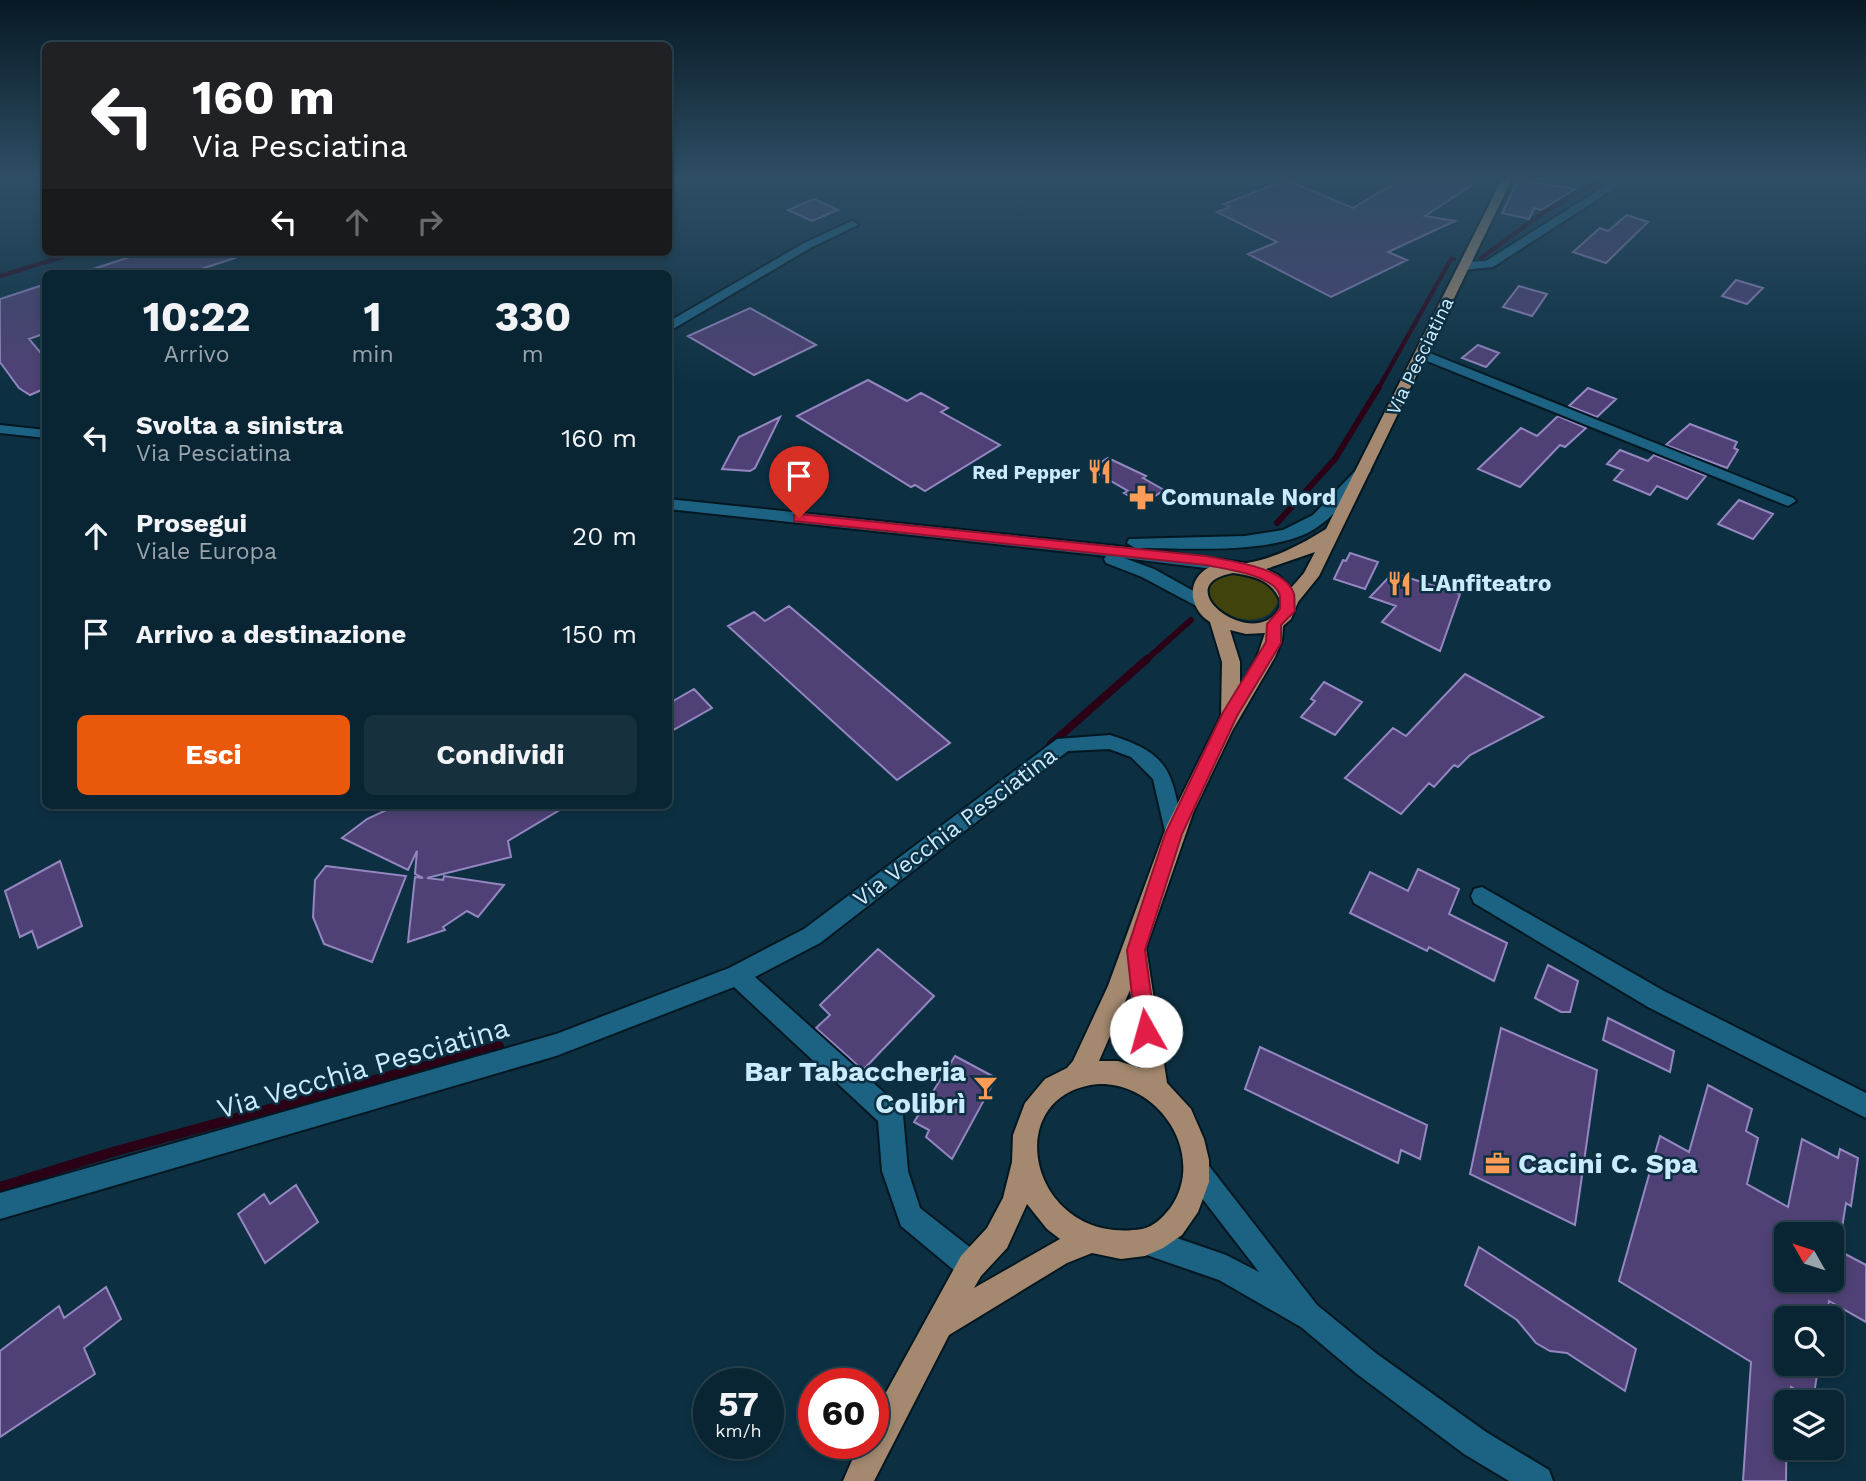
<!DOCTYPE html>
<html lang="it">
<head>
<meta charset="utf-8">
<style>
  body { margin:0; font-family:"Work Sans",sans-serif; background:#17303e; color:#f1f3f6; height:100vh; display:flex; flex-direction:column; font-size:26px; white-space:nowrap }
  * { box-sizing:border-box; margin:0 }
  p { font-size:23px; color:#99a4ac }
  .icon { flex:none; width:38px; height:38px; fill:none; stroke:currentColor; stroke-width:2; stroke-linecap:round; stroke-linejoin:round }
  .map { position:relative; flex:1; overflow:hidden }
  .sheet { position:absolute; left:42px; top:270px; width:630px; height:539px; display:flex; flex-direction:column; background:#092432; border-radius:10px; box-shadow:0 4px 10px #0003,0 0 0 2px #29414d }
  .sheet>* { flex:none }
  .guide { position:absolute; left:42px; top:42px; width:630px; height:214px; border-radius:10px; box-shadow:0 4px 10px #0003,0 0 0 2px #29414d; background:#202124; color:#fff; overflow:hidden }
  .needle { width:46px; rotate:309deg }
  .buttons { position:absolute; left:1774px; top:1222px; display:grid; gap:14px }
  .buttons a { display:grid; place-items:center; width:70px; height:70px; border-radius:10px; background:#092432; box-shadow:0 4px 10px #0003,0 0 0 2px #29414d; font-size:35px }
  .speed { position:absolute; left:693px; top:1368px; display:flex; gap:14px; font-size:35px; font-weight:700; text-align:center }
  .speed>* { display:grid; place-content:center; width:91px; height:91px; border-radius:50%; background:#092432; box-shadow:0 4px 10px #0003,0 0 0 2px #29414d; line-height:1 }
  .speed small { font-size:18px; font-weight:400 }
  .speed .limit { border:10px solid #d22; background:#fff; color:#111 }
  .pin { position:absolute; display:grid; place-items:center; width:60px; height:60px; color:#fff; margin:-72px -30px; border-radius:50% 50% 50% 0; rotate:-45deg; box-shadow:0 0 7px #0007 }
  .pin .icon { rotate:45deg }
  .me { position:absolute; width:77px; margin:-38px; rotate:353deg; stroke-linejoin:round; filter:drop-shadow(0 0 5px #0008) }
  .turn { display:flex; align-items:center; gap:24px; height:147px; padding:0 35px; font-size:32px }
  .turn .icon { width:91px; height:91px; stroke-width:2.5 }
  .turn b { display:block; font-size:49px; line-height:60px }
  .lanes { display:flex; align-items:center; height:66px; padding:0 35px; background:#0003; justify-content:center; gap:35px; direction:ltr }
  .lanes .off { opacity:.35 }
  .eta { display:flex; justify-content:space-evenly; align-items:center; height:119px; text-align:center }
  .eta b { font-size:42px; font-weight:700; line-height:49px }
  .action { display:flex; gap:14px; margin-top:auto; padding:14px 35px }
  .action a { flex:1; height:80px; border-radius:10px; background:#ea580c; color:#fff; font-size:28px; font-weight:700; line-height:80px; text-align:center }
  .action a+a { background:#17303e; color:#f1f3f6 }
  ul { padding:0; list-style:none }
  li { display:flex; align-items:center; gap:21px; height:98px; padding:0 35px }
  li div { flex:1 }
  li b { display:block; font-size:26px }
  li em { font-style:normal }
  .map>svg:first-child { display:block }
  .green { fill:#40440c }
  .lines { fill:none; stroke-linecap:round; stroke-linejoin:round }
  .stream-far3 { stroke:#2a0115; stroke-width:4.5 }
  .stream-far2 { stroke:#2a0115; stroke-width:6 }
  .stream-far1 { stroke:#2a0115; stroke-width:8 }
  .stream { stroke:#2a0115; stroke-width:10 }
  .building { fill:#4f4175; stroke:#9487c1; stroke-width:2 }
  .minor-casing { stroke:#031721; stroke-width:4 }
  .secondary-casing { stroke:#031721; stroke-width:4 }
  .primary-casing { stroke:#031721; stroke-width:4 }
  .minor { fill:#1c6283; fill-rule:evenodd }
  .secondary { fill:#1c6283; fill-rule:evenodd }
  .primary { fill:#a48970; fill-rule:evenodd }
  .route { fill:#e11d48; stroke:#92132f; stroke-width:2 }
  .labels { text-anchor:middle; dominant-baseline:central; stroke-width:5; stroke-linejoin:round; paint-order:stroke }
  .far-street-label { font-size:19px; fill:#caeafe; stroke:#0c3042 }
  .far-poi-label { font-size:19px; font-weight:bold; fill:#caeafe; stroke:#0c3042; text-anchor:end }
  .poi-label { font-size:23px; font-weight:bold; fill:#caeafe; stroke:#0c3042; text-anchor:start }
  .street-label { font-size:23px; fill:#caeafe; stroke:#0c3042 }
  .near-street-label { font-size:28px; fill:#caeafe; stroke:#0c3042 }
  .near-poi-label { font-size:28px; font-weight:bold; fill:#caeafe; stroke:#0c3042; text-anchor:end }
</style>
</head>
<body>
<div class="map">
<svg width="1866" height="1481" viewBox="0 0 1866 1481">
  <rect width="100%" height="100%" fill="#0c3042"/>
  <path class="green" d="M 1238,573 C 1255,577 1271,580 1278,598 C 1273,634 1211,621 1209,589 C 1215,577 1225,574 1238,573 Z"/>
  <g class="lines">
    <path class="stream-far3" d="M 1856,179 L 1866,181
      M 1481,258 L 1547,210 L 1603,179
      M 0,276 L 78,252
      M 1378,389 L 1451,259 L 1454,259"/>
    <path class="stream-far2" d="M 1277,523 L 1335,459 L 1379,387
      M 1145,661 L 1191,620"/>
    <path class="stream-far1" d="M 1051,744 L 1147,659"/>
    <path class="stream" d="M 0,1187 L 116,1151 L 499,1046"/>
  </g>
  <path class="building" d="M 1402,179 L 1481,179 L 1425,216 L 1455,221 L 1388,252 L 1407,260 L 1331,297 L 1248,254 L 1277,242 L 1217,212 L 1230,207 L 1224,204 L 1286,180 L 1353,208 Z
    M 1518,180 L 1575,189 L 1541,210 L 1534,208 L 1529,219 L 1502,213 Z
    M 814,199 L 838,210 L 812,221 L 788,210 Z
    M 1627,215 L 1648,222 L 1606,263 L 1573,252 L 1600,228 L 1608,231 Z
    M 145,252 L 241,252 L 241,256 L 189,273 L 93,273 L 93,269 Z
    M 1736,280 L 1763,288 L 1747,304 L 1722,296 Z
    M 46,284 L 46,333 L 29,339 L 46,359 L 46,388 L 30,395 L 19,388 L 0,362 L 0,299 Z
    M 1519,286 L 1547,294 L 1532,316 L 1503,307 Z
    M 750,308 L 816,345 L 754,375 L 688,336 Z
    M 1478,345 L 1499,353 L 1486,367 L 1462,358 Z
    M 868,380 L 907,401 L 921,393 L 948,408 L 941,412 L 1000,445 L 925,491 L 915,485 L 911,487 L 797,416 Z
    M 1588,388 L 1616,399 L 1597,417 L 1569,406 Z
    M 1558,416 L 1586,428 L 1565,447 L 1560,445 L 1520,487 L 1478,469 L 1521,428 L 1537,436 Z
    M 780,417 L 755,468 L 750,471 L 722,469 L 739,437 Z
    M 1690,424 L 1737,442 L 1734,448 L 1738,450 L 1727,468 L 1666,445 Z
    M 1620,450 L 1648,461 L 1654,455 L 1706,476 L 1687,499 L 1657,486 L 1650,495 L 1614,480 L 1623,470 L 1607,464 Z
    M 1108,458 L 1146,476 L 1143,478 L 1164,490 L 1143,504 L 1124,493 L 1128,491 L 1090,469 Z
    M 1739,500 L 1773,514 L 1753,539 L 1718,524 Z
    M 1350,553 L 1378,562 L 1365,589 L 1334,579 L 1343,560 L 1346,561 Z
    M 1393,573 L 1460,594 L 1440,651 L 1382,622 L 1396,606 L 1370,597 Z
    M 789,606 L 950,743 L 897,780 L 728,626 L 754,612 L 765,621 Z
    M 1465,674 L 1543,717 L 1470,755 L 1458,767 L 1454,765 L 1434,787 L 1429,783 L 1401,814 L 1345,778 L 1393,728 L 1406,736 Z
    M 1324,682 L 1362,702 L 1335,735 L 1301,717 L 1315,701 L 1311,699 Z
    M 694,689 L 712,708 L 668,733 L 668,704 Z
    M 397,805 L 568,805 L 508,841 L 511,857 L 427,878 L 443,880 L 444,876 L 504,885 L 478,917 L 467,911 L 443,927 L 445,930 L 408,942 L 415,877 L 423,878 L 415,874 L 417,851 L 408,870 L 342,838 L 367,819 Z
    M 60,861 L 82,926 L 38,948 L 32,931 L 20,937 L 5,891 Z
    M 326,866 L 406,876 L 372,962 L 324,944 L 313,917 L 315,880 Z
    M 1418,869 L 1459,889 L 1449,914 L 1507,943 L 1494,981 L 1429,947 L 1427,951 L 1350,913 L 1370,872 L 1408,891 Z
    M 878,949 L 934,996 L 863,1070 L 816,1028 L 830,1015 L 820,1005 Z
    M 1548,965 L 1578,981 L 1570,1012 L 1561,1012 L 1535,998 Z
    M 1608,1018 L 1674,1051 L 1670,1072 L 1603,1040 Z
    M 1501,1028 L 1597,1070 L 1575,1225 L 1470,1174 Z
    M 1260,1047 L 1427,1125 L 1420,1159 L 1401,1150 L 1398,1163 L 1245,1089 Z
    M 955,1056 L 996,1078 L 952,1159 L 926,1137 L 929,1130 L 914,1122 Z
    M 1708,1085 L 1752,1109 L 1746,1131 L 1758,1138 L 1747,1184 L 1788,1207 L 1802,1139 L 1838,1158 L 1840,1149 L 1858,1158 L 1851,1206 L 1846,1203 L 1841,1234 L 1787,1234 L 1787,1279 L 1832,1279 L 1832,1247 L 1866,1265 L 1866,1322 L 1829,1301 L 1827,1318 L 1787,1318 L 1787,1363 L 1819,1363 L 1813,1400 L 1791,1387 L 1790,1402 L 1787,1402 L 1786,1481 L 1743,1481 L 1751,1362 L 1619,1281 L 1660,1136 L 1689,1152 Z
    M 296,1185 L 318,1222 L 265,1263 L 238,1214 L 264,1194 L 270,1204 Z
    M 1479,1247 L 1636,1349 L 1625,1391 L 1567,1353 L 1550,1351 L 1536,1343 L 1517,1320 L 1465,1285 Z
    M 106,1287 L 121,1319 L 84,1348 L 95,1374 L 0,1437 L 0,1351 L 59,1306 L 64,1318 Z"/>
  <g class="lines">
    <defs>
      <path id="minor" d="M 1616,179 L 1629,179 L 1493,267 L 1464,270 L 1458,266 L 1464,262 L 1486,261 Z
        M 852,221 L 858,224 L 856,226 L 812,247 L 668,332 L 668,322 L 804,243 Z
        M 1422,350 L 1793,498 L 1796,501 L 1788,506 L 1783,504 L 1417,357 L 1415,354 Z
        M 1110,735 C 1174,755 1171,774 1184,834 L 1181,840 L 1174,843 L 1167,840 L 1153,779 L 1131,757 L 1109,749 L 1068,751 L 820,943 L 755,977 L 899,1106 L 903,1115 L 908,1171 L 920,1208 L 981,1256 L 985,1266 L 981,1276 L 971,1280 L 961,1276 L 901,1226 L 882,1171 L 878,1121 L 734,987 L 556,1056 L 0,1219 L 0,1193 L 556,1034 L 729,968 L 804,929 L 1057,739 Z
        M 1482,887 L 1664,991 L 1866,1093 L 1866,1118 L 1648,1007 L 1474,903 L 1471,896 L 1474,889 Z"/>
      <path id="secondary" d="M 0,425 L 46,430 L 46,438 L 0,433 Z
        M 1363,466 L 1368,468 L 1371,471 L 1368,474 C 1352,493 1337,514 1316,528 C 1276,555 1184,548 1136,548 L 1246,563 L 1254,568 L 1252,572 L 1246,573 L 1124,558 L 1154,569 L 1206,598 L 1209,602 L 1200,608 L 1142,577 L 1106,563 L 1104,559 L 1106,556 L 668,509 L 668,499 L 1135,548 L 1127,543 L 1129,539 L 1245,536 L 1283,530 L 1313,515 L 1358,468 Z
        M 1197,1158 L 1206,1162 L 1317,1305 L 1377,1354 L 1486,1432 L 1549,1470 L 1553,1481 L 1509,1481 L 1464,1454 L 1357,1374 L 1301,1327 L 1219,1280 L 1138,1252 L 1134,1242 L 1138,1232 L 1148,1228 L 1226,1255 L 1259,1272 L 1188,1180 L 1184,1171 L 1188,1162 Z"/>
      <path id="primary" d="M 1502,179 L 1512,179 L 1319,576 L 1298,602 L 1291,619 L 1283,626 L 1282,640 L 1275,657 L 1232,731 L 1193,813 L 1146,948 L 1167,1083 L 1191,1109 L 1204,1139 L 1209,1160 L 1209,1182 L 1198,1212 L 1182,1235 L 1163,1248 L 1145,1256 L 1121,1259 L 1092,1253 L 1067,1263 L 949,1335 L 874,1481 L 843,1481 L 859,1444 L 873,1444 L 873,1416 L 961,1256 L 987,1228 L 1003,1198 L 1012,1162 L 1013,1135 L 1025,1103 L 1045,1079 L 1067,1068 L 1073,1061 L 1108,986 L 1167,825 L 1221,716 L 1222,662 L 1210,622 C 1189,609 1185,579 1210,567 C 1222,561 1235,565 1247,563 C 1276,558 1302,544 1326,529 ZM 1315,552 L 1304,573 L 1291,588 L 1278,575 L 1266,569 ZM 1233,573 C 1254,576 1273,580 1281,603 C 1263,658 1161,586 1233,573 ZM 1230,630 L 1246,634 L 1265,633 L 1257,657 L 1240,687 L 1240,662 ZM 1130,990 L 1140,1068 L 1118,1061 L 1099,1061 ZM 1098,1084 C 1159,1082 1207,1154 1171,1207 C 1164,1216 1154,1227 1142,1229 C 1030,1247 996,1094 1098,1084 ZM 1027,1204 L 1047,1229 L 1060,1239 L 974,1288 L 981,1276 L 1007,1248 Z"/>
    </defs>
    <use href="#minor" class="minor-casing"/>
    <use href="#secondary" class="secondary-casing"/>
    <use href="#primary" class="primary-casing"/>
    <use href="#minor" class="minor"/>
    <use href="#secondary" class="secondary"/>
    <use href="#primary" class="primary"/>
  </g>
  <linearGradient id="sky" x2="0" y2="1"><stop stop-color="#071a24"/><stop offset="0.46" stop-color="#2e4e65"/><stop offset="1" stop-color="#2e4e65" stop-opacity="0"/></linearGradient>
  <rect width="1866" height="387" fill="url(#sky)"/>
  <path class="route" d="M 799,514 L 1206,556 C 1229,561 1286,567 1294,594 C 1295,599 1294,606 1295,611 L 1281,625 L 1281,643 L 1237,716 L 1182,834 L 1145,950 L 1156,1031 L 1153,1038 L 1146,1041 L 1139,1038 L 1136,1031 L 1127,950 L 1165,834 L 1222,714 L 1266,642 L 1267,624 L 1280,609 C 1280,604 1281,597 1279,593 C 1270,574 1224,569 1206,565 L 794,521 L 794,515 Z"/>
  <defs>
    <symbol id="restaurant-bare" viewBox="-9 -9 18 18"><path d="M-5-6h1v4h1v-4h1v4h1v-4h1v5L-1.5 .5V6h-2V.5L-5-1ZM5-6V6H3V1.5H1.5Q1.5-4 5-6Z" fill="#fd9c56" stroke="#0c3042" stroke-width="2.5" paint-order="stroke"/></symbol>
    <symbol id="pharmacy-bare" viewBox="-9 -9 18 18"><path d="M-2-6h4v4h4v4h-4v4h-4v-4h-4v-4h4Z" fill="#fd9c56" stroke="#0c3042" stroke-width="2.5" paint-order="stroke"/></symbol>
    <symbol id="bar-bare" viewBox="-9 -9 18 18"><path d="M-6-5H6L.8 .8V4.5H3.5V6h-7V4.5H-.8V.8Z" fill="#fd9c56" stroke="#0c3042" stroke-width="2.5" paint-order="stroke"/></symbol>
    <symbol id="office-bare" viewBox="-9 -9 18 18"><path d="M-6-3h4V-5.5h4V-3h4V5H-6ZM-1-4.5V-3h2v-1.5ZM-6 0V1H6V0Z" fill="#fd9c56" stroke="#0c3042" stroke-width="2.5" paint-order="stroke"/></symbol>
  </defs>
  <g fill-rule="evenodd">
    <use href="#restaurant-bare" x="1082" y="454" width="35" height="35"/>
    <use href="#pharmacy-bare" x="1124" y="480" width="35" height="35"/>
    <use href="#restaurant-bare" x="1382" y="566" width="35" height="35"/>
    <use href="#bar-bare" x="968" y="1070" width="35" height="35"/>
    <use href="#office-bare" x="1480" y="1146" width="35" height="35"/>
  </g>
  <g class="labels">
    <g class="far-street-label">
      <text transform="translate(1420 356) rotate(-64)">Via Pesciatina</text>
    </g>
    <g class="far-poi-label">
      <text x="1080" y="472">Red Pepper</text>
    </g>
    <g class="poi-label">
      <text x="1161" y="497">Comunale Nord</text>
      <text x="1420" y="583">L'Anfiteatro</text>
    </g>
    <g class="street-label">
      <text transform="translate(955 827) rotate(-37)">Via Vecchia Pesciatina</text>
    </g>
    <g class="near-street-label">
      <text transform="translate(363 1068) rotate(-16)">Via Vecchia Pesciatina</text>
    </g>
    <g class="near-poi-label">
      <text x="966" y="1071">Bar Tabaccheria<tspan x="966" dy="32">Colibrì</tspan></text>
      <text x="1518" y="1163" text-anchor="start">Cacini C. Spa</text>
    </g>
  </g>
</svg>
<div class="buttons">
<a><svg class="needle" viewBox="-14 -14 28 28"><path d="M0-13l5 13h-10z" fill="#e53935"/><path d="M0 13l5-13h-10z" fill="#99a4ac"/></svg></a>
<a><svg class="icon" aria-label="search" viewBox="0 0 24 24"><circle cx="10" cy="10" r="6"/><path d="M15 15l6 6"/></svg></a>
<a><svg class="icon" aria-label="layers" viewBox="0 0 24 24"><path d="M12 4l9 5-9 5-9-5zM3 14l9 5 9-5"/></svg></a>
</div>
<div class="speed"><div>57<small>km/h</small></div><div class="limit">60</div></div>
<div class="pin" style="left:799px;top:518px;background:#d93025"><svg class="icon" aria-label="arrive" viewBox="0 0 24 24"><path d="M6 21V4h12l-3 4 3 4H6"/></svg></div>
<svg class="me" style="left:1146px;top:1031px" viewBox="-20 -20 40 40"><circle r="19" fill="#fff"/><path d="M0-13L10 11 0 6-10 11z" fill="#e11d48"/></svg>
<div class="guide">
<div class="turn"><svg class="icon" aria-label="left" viewBox="0 0 24 24"><path d="M17 20v-9H6M10 6l-5 5 5 5"/></svg><div><b>160 m</b>Via Pesciatina</div></div>
<div class="lanes"><svg class="icon" aria-label="left" viewBox="0 0 24 24"><path d="M17 20v-9H6M10 6l-5 5 5 5"/></svg><svg class="icon off" aria-label="ahead" viewBox="0 0 24 24"><path d="M12 20V5M6 11l6-6 6 6"/></svg><svg class="icon off" aria-label="right" viewBox="0 0 24 24"><path d="M7 20v-9h11M14 6l5 5-5 5"/></svg></div>
</div>
<section class="sheet">
<div class="eta">
<div><b>10:22</b><p>Arrivo</p></div>
<div><b>1</b><p>min</p></div>
<div><b>330</b><p>m</p></div>
</div>
<ul>
<li><svg class="icon" aria-label="left" viewBox="0 0 24 24"><path d="M17 20v-9H6M10 6l-5 5 5 5"/></svg><div><b>Svolta a sinistra</b><p>Via Pesciatina</p></div><em>160 m</em></li>
<li><svg class="icon" aria-label="ahead" viewBox="0 0 24 24"><path d="M12 20V5M6 11l6-6 6 6"/></svg><div><b>Prosegui</b><p>Viale Europa</p></div><em>20 m</em></li>
<li><svg class="icon" aria-label="arrive" viewBox="0 0 24 24"><path d="M6 21V4h12l-3 4 3 4H6"/></svg><div><b>Arrivo a destinazione</b></div><em>150 m</em></li>
</ul>
<div class="action"><a>Esci</a><a>Condividi</a></div>
</section>
</div>
</body>
</html>
